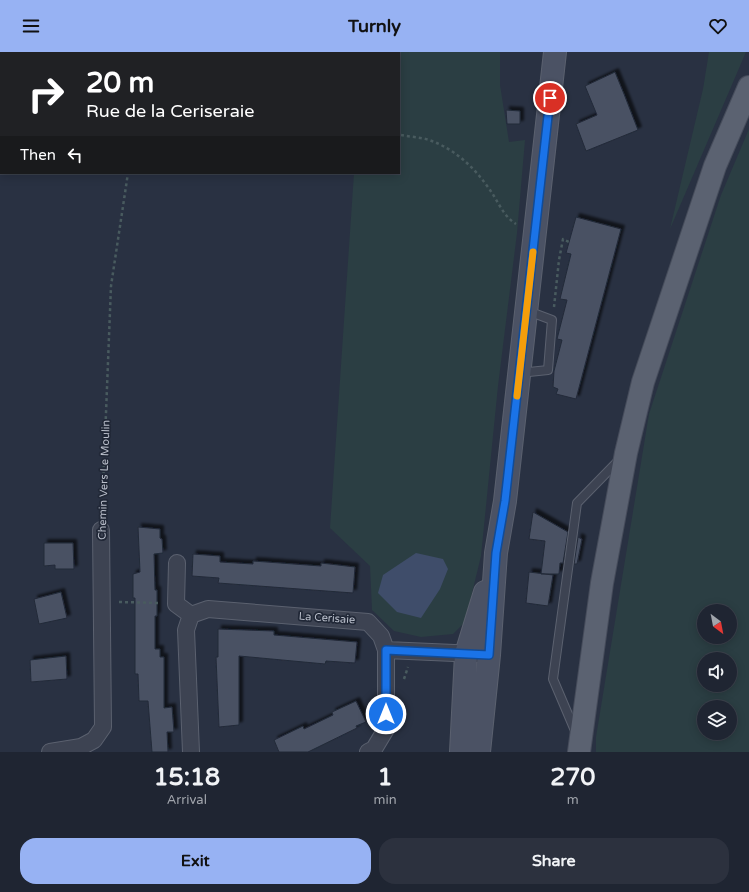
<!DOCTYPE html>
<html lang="en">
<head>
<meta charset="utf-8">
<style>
  body { margin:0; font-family:"Varela Round",sans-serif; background:#2c313e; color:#f1f3f6; height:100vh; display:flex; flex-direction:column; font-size:15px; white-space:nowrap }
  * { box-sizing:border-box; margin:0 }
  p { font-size:13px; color:#a1a5ac }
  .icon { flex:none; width:22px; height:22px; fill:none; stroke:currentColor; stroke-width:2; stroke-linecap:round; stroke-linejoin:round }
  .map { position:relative; height:700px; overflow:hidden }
  .panel { display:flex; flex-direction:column; background:#1f2532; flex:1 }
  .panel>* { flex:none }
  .hud { position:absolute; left:0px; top:0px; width:400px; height:122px; box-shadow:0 2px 10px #0003,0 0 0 1px #3c424d; background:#202124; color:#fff; overflow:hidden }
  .needle { width:26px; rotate:148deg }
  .controls { position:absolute; left:697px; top:552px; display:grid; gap:8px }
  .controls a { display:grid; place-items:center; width:40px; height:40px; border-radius:50%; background:#1f2532; box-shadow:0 2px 10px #0003,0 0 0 1px #3c424d; font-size:20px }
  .pin { position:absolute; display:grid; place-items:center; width:34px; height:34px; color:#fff; margin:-17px; border:2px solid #fff; border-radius:50%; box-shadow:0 1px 4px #0007 }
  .me { position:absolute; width:44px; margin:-22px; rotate:0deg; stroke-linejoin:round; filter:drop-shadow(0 0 3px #0008) }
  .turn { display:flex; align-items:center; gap:14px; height:84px; padding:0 20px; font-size:18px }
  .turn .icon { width:52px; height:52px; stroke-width:2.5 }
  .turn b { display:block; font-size:28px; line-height:34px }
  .then { display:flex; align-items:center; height:38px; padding:0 20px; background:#0003; gap:8px; font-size:15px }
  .eta { display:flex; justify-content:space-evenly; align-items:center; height:68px; text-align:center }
  .eta b { font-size:24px; font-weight:700; line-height:28px }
  .action { display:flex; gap:8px; margin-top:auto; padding:8px 20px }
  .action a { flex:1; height:46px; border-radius:16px; background:#97b2f3; color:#111; font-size:16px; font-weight:700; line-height:46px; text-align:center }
  .action a+a { background:#2c313e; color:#f1f3f6 }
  header { display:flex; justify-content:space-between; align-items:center; height:52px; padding:0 20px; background:#97b2f3; color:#111; font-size:18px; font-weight:700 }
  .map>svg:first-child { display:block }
  .green { fill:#2b3e43; fill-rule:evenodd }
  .water { fill:#3f4d6a }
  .building { fill:#485163; stroke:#232a39; filter:url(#shadow) }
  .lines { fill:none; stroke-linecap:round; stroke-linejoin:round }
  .lane-casing { stroke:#5b616f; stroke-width:10 }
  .street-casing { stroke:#5b616f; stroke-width:18 }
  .secondary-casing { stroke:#5b616f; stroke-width:24 }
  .primary-casing { stroke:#464c5b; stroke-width:24 }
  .path { stroke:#495b5f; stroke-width:2.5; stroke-dasharray:3 3; stroke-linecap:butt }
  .lane { stroke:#3d4352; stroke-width:8 }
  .street { stroke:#3d4352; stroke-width:16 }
  .secondary { stroke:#4b5264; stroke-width:22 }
  .primary { stroke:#5b6271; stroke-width:22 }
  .route-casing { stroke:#114b97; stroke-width:10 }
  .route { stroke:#1a73e8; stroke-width:7 }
  .slow { stroke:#f59e0b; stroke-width:7 }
  .labels { text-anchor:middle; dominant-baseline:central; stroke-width:3.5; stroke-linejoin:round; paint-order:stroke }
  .street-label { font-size:11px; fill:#babfcb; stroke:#212837 }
</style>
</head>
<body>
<header><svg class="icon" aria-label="menu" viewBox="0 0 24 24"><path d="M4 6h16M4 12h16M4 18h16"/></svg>Turnly<svg class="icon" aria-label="heart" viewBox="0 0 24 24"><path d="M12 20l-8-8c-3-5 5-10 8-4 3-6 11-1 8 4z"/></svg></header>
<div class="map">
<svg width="749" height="700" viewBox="0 0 749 700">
  <defs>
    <filter id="shadow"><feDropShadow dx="3.5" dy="-3.5" stdDeviation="1" flood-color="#0009"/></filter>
  </defs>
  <rect width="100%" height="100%" fill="#293142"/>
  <path class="green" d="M 328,0 L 500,0 L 500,33 L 509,90 L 525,88 L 517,181 L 498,334 L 481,504 L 465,570 L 453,582 L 421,585 L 394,579 L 372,558 L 370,514 L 330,476 L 354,121 L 399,121 L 399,1 Z
    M 709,0 L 746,0 L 670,177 L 703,37 Z
    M 749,77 L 749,700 L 596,700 L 596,685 L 649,362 L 721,143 ZM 704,559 L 730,559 L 730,585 L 704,585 ZM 704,607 L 730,607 L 730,633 L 704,633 ZM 704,655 L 730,655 L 730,681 L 704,681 Z"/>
  <path class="water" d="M 416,501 L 443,507 L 448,517 L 440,537 L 421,566 L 397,560 L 378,541 L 383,523 Z"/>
  <path class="building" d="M 615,20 L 624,42 L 638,78 L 586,99 L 576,72 L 597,63 L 585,34 Z
    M 506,58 L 520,59 L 520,72 L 507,72 Z
    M 576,165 L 621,177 L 576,347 L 556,342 L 558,337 L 553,335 L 554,319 L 562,288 L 557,287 L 567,248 L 560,247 L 571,202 L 566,201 Z
    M 533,460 L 568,480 L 563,511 L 560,511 L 559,522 L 541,522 L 545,489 L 529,487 Z
    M 138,475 L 160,477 L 160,486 L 162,487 L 163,501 L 154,502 L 155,538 L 157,538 L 157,564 L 155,564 L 155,597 L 160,597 L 160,605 L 164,605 L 164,656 L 172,655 L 174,680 L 167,680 L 168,700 L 152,700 L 148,649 L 139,649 L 138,622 L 135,622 L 135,546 L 133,546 L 133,522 L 140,520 Z
    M 578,485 L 582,487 L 577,512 L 574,512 Z
    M 44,491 L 73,491 L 74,517 L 55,517 L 55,513 L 44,514 Z
    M 193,502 L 220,504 L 220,510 L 253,512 L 253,509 L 321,514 L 321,511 L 355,515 L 353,541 L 218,531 L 219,526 L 192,524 Z
    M 529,520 L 553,523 L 548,554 L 526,551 Z
    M 61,540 L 67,566 L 39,572 L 34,547 Z
    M 218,577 L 274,579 L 274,583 L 357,590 L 355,611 L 326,609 L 325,612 L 239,604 L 239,673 L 219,675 L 216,605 L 218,605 Z
    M 66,604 L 67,627 L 31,630 L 30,608 Z
    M 356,649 L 366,670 L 356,674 L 357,676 L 308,700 L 279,700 L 274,688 L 303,674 L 304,677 L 333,663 L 332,660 Z"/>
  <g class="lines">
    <defs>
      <path id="lane" d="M 520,319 L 529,320 L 548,318 L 552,268 L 536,262 L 527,261
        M 576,681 L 553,627 L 577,451 L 620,407"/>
      <path id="street" d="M 177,511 L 176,552 L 191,563
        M 386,598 L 477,602
        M 50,700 L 81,695 L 94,688 L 103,675 L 101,478
        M 191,700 L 186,578 L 191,563 L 208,557 L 368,570 L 381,584 L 386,598 L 386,677 L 374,697 L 368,700"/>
      <path id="secondary" d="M 461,700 L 466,602 L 485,540
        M 479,700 L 489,603 L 496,501 L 505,449 L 555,0"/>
      <path id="primary" d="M 579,700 L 602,531 L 626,401 L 643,330 L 715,114 L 749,35"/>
    </defs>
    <use href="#lane" class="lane-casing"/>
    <use href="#street" class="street-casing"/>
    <use href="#secondary" class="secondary-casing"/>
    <use href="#primary" class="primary-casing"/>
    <path class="path" d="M 141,0 L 141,1
      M 401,83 C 410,85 420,85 429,88 C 455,97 474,115 490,138 C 498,149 503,164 516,172
      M 554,255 L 559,208 L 563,187 L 569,190
      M 102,463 L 111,234 L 128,121
      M 119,550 L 160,551
      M 404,627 L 408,615"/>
    <use href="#lane" class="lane"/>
    <use href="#street" class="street"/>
    <use href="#secondary" class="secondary"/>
    <use href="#primary" class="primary"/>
  </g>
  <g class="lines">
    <defs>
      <path id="route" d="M 386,662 L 386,598 L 489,603 L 496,501 L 505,449 L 550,46"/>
    </defs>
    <use href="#route" class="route-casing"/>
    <use href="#route" class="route"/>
    <path class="slow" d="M 517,344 L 533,200"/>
  </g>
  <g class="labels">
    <g class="street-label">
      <text transform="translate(104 428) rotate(-88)">Chemin Vers Le Moulin</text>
      <text transform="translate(327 566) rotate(4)">La Cerisaie</text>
    </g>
  </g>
</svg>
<div class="controls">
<a><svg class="needle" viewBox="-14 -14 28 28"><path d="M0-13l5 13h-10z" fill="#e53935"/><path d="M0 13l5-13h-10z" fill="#a1a5ac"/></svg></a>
<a><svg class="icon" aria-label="sound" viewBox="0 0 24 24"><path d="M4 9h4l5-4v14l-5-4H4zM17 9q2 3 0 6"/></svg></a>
<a><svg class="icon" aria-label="layers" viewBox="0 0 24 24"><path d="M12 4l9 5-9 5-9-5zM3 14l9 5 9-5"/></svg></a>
</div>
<div class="pin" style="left:550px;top:46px;background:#d93025"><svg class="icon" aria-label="arrive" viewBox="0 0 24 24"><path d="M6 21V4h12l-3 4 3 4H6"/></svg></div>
<svg class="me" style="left:386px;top:662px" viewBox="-20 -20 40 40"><circle r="17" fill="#1a73e8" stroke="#fff" stroke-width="3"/><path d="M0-11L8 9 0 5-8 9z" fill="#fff"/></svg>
<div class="hud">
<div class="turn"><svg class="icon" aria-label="right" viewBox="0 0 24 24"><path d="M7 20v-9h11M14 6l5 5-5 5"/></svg><div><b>20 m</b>Rue de la Ceriseraie</div></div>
<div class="then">Then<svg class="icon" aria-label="left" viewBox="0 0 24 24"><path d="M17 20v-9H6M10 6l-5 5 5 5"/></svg></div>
</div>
</div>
<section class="panel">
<div class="eta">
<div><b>15:18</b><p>Arrival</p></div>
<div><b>1</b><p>min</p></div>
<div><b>270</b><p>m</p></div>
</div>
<div class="action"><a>Exit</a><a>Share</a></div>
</section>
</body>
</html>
